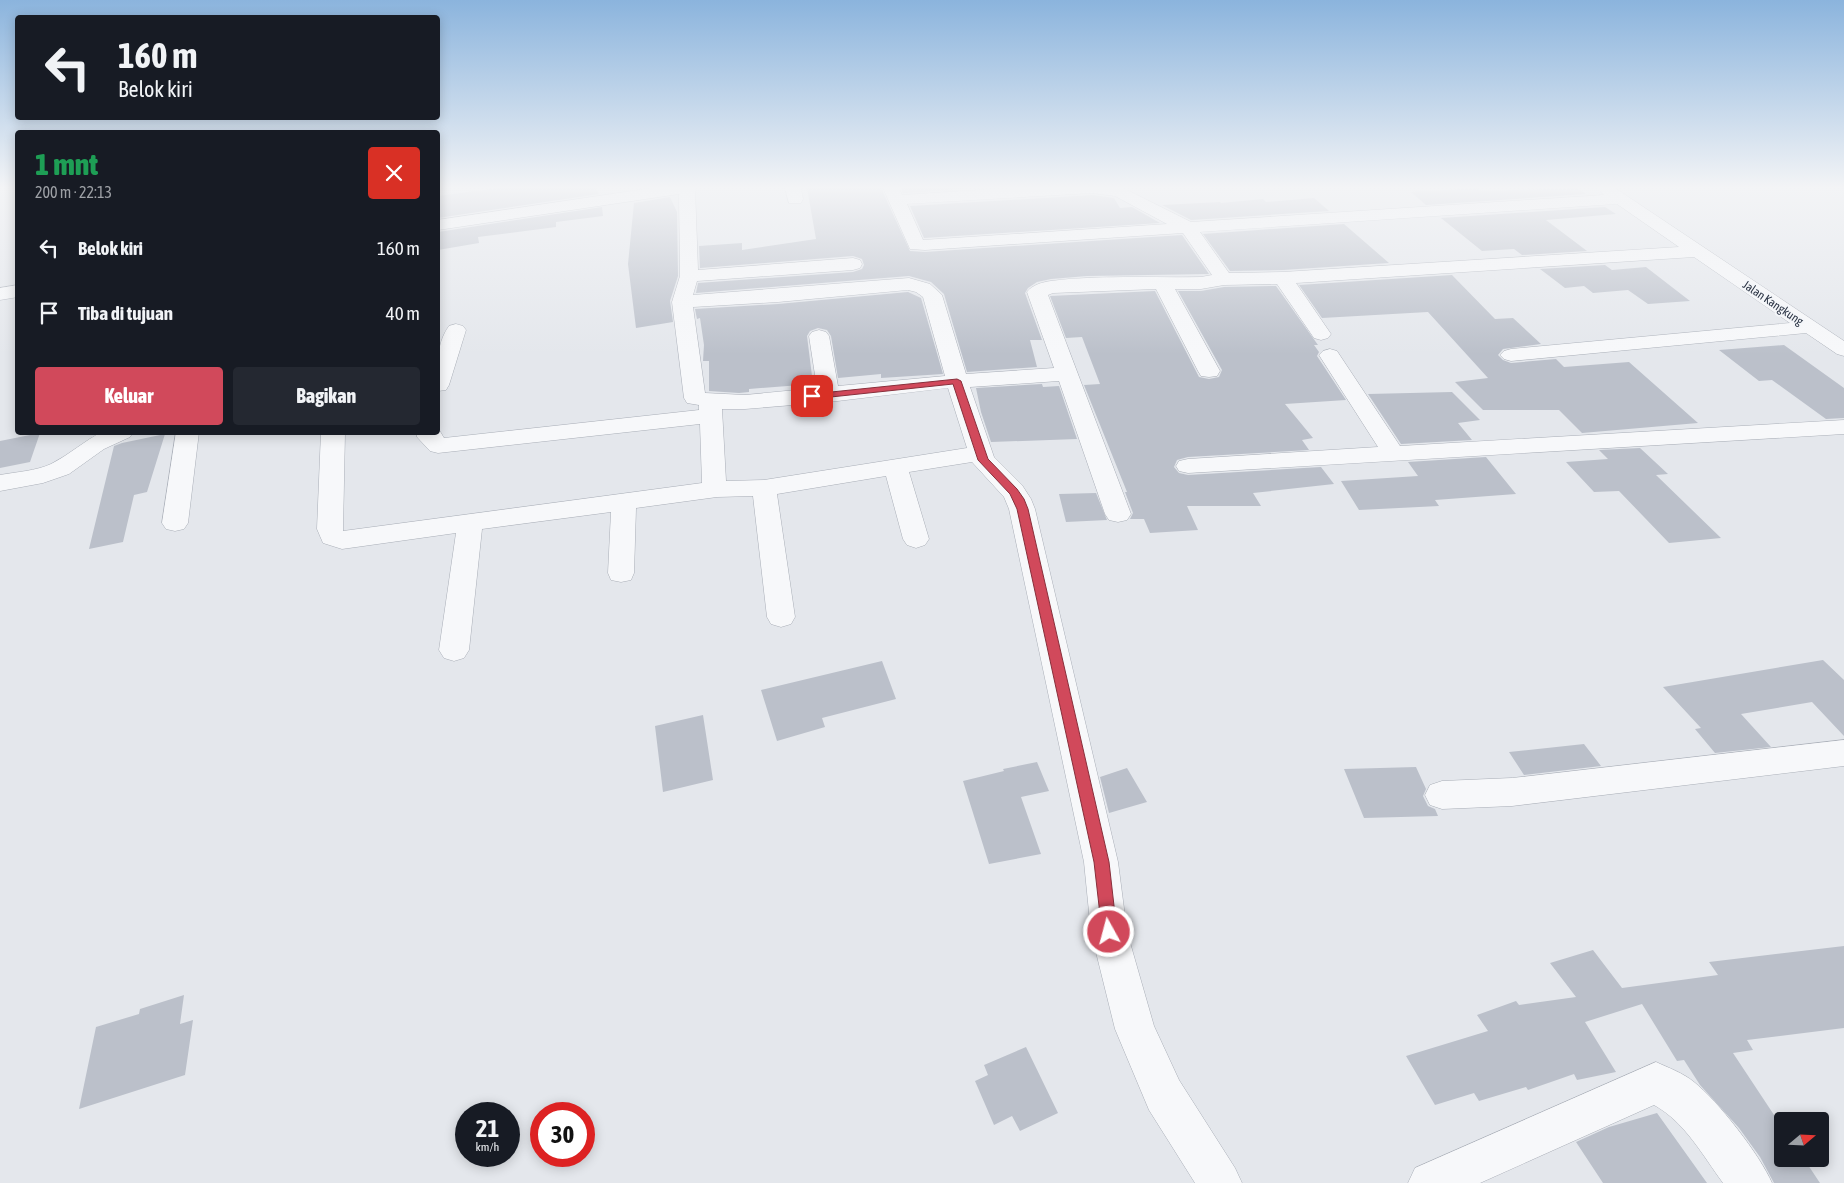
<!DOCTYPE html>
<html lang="id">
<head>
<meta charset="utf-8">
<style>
  body { margin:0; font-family:"Asap Condensed",sans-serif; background:#242831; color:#f1f3f6; height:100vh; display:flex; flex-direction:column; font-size:19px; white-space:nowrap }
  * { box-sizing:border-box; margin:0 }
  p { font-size:16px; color:#9ea1a6 }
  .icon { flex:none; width:28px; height:28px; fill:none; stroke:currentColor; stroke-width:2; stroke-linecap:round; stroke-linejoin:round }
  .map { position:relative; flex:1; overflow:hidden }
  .panel { position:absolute; left:15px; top:130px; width:425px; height:305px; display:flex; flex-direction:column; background:#171b24; border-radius:5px; box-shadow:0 2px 12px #0003 }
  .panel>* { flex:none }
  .guide { position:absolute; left:15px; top:15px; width:425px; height:105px; border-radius:5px; box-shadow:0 2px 12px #0003; background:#171b24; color:#f1f3f6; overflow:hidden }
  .needle { width:32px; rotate:71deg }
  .tools { position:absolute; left:1774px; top:1112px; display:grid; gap:10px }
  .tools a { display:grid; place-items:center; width:55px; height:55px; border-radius:5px; background:#171b24; box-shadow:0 2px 12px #0003; font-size:25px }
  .speed { position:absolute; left:455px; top:1102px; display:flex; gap:10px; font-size:25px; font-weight:700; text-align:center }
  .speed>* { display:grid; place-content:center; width:65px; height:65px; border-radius:50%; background:#171b24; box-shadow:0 2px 12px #0003; line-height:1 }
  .speed small { font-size:12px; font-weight:400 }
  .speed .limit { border:8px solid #d22; background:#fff; color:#111 }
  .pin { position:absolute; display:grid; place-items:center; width:42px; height:42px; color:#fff; margin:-21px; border-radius:10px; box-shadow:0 2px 8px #0006 }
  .me { position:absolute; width:55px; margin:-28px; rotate:353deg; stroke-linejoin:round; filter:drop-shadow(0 0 4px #0008) }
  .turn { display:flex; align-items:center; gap:18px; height:105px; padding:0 20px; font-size:22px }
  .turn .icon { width:65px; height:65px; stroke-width:2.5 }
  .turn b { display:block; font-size:35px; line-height:42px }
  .round { display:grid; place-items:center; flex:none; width:52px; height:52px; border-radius:5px; background:#242831 }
  .overview { display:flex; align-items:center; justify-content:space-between; height:85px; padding:0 20px }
  h1 { font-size:30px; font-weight:800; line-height:38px; color:#1e9e55 }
  .action { display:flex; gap:10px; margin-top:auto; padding:10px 20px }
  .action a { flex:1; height:58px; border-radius:5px; background:#d1495b; color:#fff; font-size:20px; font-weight:800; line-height:58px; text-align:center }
  .action a+a { background:#242831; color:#f1f3f6 }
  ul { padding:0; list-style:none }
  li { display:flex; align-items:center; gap:15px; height:65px; padding:0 20px }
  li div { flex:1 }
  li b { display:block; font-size:19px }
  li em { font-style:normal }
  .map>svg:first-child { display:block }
  .building { fill:#bbc0ca }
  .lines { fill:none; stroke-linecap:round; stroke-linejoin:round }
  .minor-casing { stroke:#a9aeb7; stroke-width:1 }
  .minor { fill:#f7f8fa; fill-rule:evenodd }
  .route { fill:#d1495b; stroke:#882f3b }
  .labels { text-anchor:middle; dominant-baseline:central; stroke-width:4; stroke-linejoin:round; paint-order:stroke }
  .far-street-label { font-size:12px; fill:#2b3445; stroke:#f4f6f9 }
</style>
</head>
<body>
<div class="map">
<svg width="1844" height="1183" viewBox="0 0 1844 1183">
  <rect width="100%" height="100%" fill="#e4e7ec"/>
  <path class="building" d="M 498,188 L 596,188 L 599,194 L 438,218 L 438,196 Z
    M 807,188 L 881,188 L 910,251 L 925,252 L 1182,235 L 1209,274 L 1087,276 L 1051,279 L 1037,282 L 1028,288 L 1025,293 L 1042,340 L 1030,340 L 1037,367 L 967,372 L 944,294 L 931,282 L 909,276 L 696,293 L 698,283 L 853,272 L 862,269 L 864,265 L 862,259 L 853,256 L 700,268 L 699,246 L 742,243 L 742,250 L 816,239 Z
    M 901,188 L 974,188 L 903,193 Z
    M 1477,188 L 1481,191 L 1577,188 L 1586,194 L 1426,205 L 1411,192 Z
    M 1093,195 L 1114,198 L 1120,208 L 1132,207 L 1160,223 L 924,238 L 910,206 Z
    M 670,197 L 677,212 L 678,276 L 670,301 L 673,322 L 636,328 L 628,264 L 634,203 Z
    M 1314,198 L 1329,211 L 1191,220 L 1162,205 L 1220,202 L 1221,203 L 1263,199 L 1266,202 Z
    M 602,207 L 603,216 L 556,222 L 556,227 L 478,237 L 479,243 L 438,250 L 438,232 Z
    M 1605,207 L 1616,214 L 1546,220 L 1587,251 L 1522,255 L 1514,249 L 1482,251 L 1441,218 Z
    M 1344,224 L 1389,263 L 1283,270 L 1230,271 L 1203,234 Z
    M 1605,265 L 1612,270 L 1646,267 L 1690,301 L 1648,304 L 1628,290 L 1593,293 L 1584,286 L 1565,288 L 1540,269 Z
    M 1452,275 L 1495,319 L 1513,318 L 1541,344 L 1503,349 L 1498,355 L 1503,360 L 1511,363 L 1556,359 L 1564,367 L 1629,362 L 1698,423 L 1582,433 L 1559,410 L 1483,410 L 1455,382 L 1488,378 L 1428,312 L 1322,318 L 1299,285 Z
    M 1276,286 L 1318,345 L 1314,345 L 1319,352 L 1317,356 L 1346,400 L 1285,404 L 1313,438 L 1302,440 L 1309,450 L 1188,457 L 1177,460 L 1174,467 L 1179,473 L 1188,475 L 1321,467 L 1334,484 L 1253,493 L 1261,506 L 1187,506 L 1198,530 L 1150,533 L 1144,519 L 1130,519 L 1133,513 L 1125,492 L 1127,492 L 1084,385 L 1100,384 L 1082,337 L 1066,338 L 1050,296 L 1155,291 L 1199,377 L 1209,379 L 1219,377 L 1222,370 L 1178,291 L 1201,291 L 1224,287 Z
    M 908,292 L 921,298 L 943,374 L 881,378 L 881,374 L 838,378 L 831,336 L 827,330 L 818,328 L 810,331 L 807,336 L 813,384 L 749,389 L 749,392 L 739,393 L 709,391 L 709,361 L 703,361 L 704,345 L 700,318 L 697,319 L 695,309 L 778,304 Z
    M 1784,345 L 1844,388 L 1844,418 L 1826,419 L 1772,380 L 1759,381 L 1719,350 Z
    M 1042,384 L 1043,387 L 1059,386 L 1077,439 L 991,442 L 981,412 L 976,388 Z
    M 1452,392 L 1480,420 L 1458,423 L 1472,440 L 1401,444 L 1368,394 Z
    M 40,433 L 30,462 L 0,468 L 0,441 Z
    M 165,434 L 147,492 L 134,495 L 123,542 L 89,549 L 114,446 L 122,443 Z
    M 1640,448 L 1668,474 L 1656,475 L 1721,538 L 1669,543 L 1619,491 L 1594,492 L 1566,462 L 1608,459 L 1599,450 Z
    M 1486,457 L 1516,494 L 1435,500 L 1439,506 L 1359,510 L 1341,481 L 1418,476 L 1408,462 Z
    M 1096,493 L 1107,520 L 1066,522 L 1059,494 Z
    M 1823,660 L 1844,680 L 1844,736 L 1812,702 L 1741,714 L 1771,747 L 1715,753 L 1695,729 L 1701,728 L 1663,687 Z
    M 882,661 L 896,699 L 822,718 L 825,727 L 777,741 L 761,690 Z
    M 703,715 L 713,780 L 663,792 L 655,726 Z
    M 1584,744 L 1601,766 L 1524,775 L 1509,752 Z
    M 1037,762 L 1049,791 L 1021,797 L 1041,854 L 989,864 L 963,781 L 1004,771 L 1003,769 Z
    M 1416,767 L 1426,789 L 1423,796 L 1428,806 L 1435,809 L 1438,816 L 1364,818 L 1344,769 Z
    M 1127,768 L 1147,802 L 1109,813 L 1100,777 Z
    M 1844,946 L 1844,1028 L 1747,1040 L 1753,1050 L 1733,1053 L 1782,1127 L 1782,1159 L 1804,1159 L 1820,1183 L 1774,1183 L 1760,1157 L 1739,1128 L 1700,1085 L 1684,1060 L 1677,1061 L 1642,1004 L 1585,1022 L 1616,1072 L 1577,1080 L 1574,1074 L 1528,1090 L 1526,1087 L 1479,1101 L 1474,1093 L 1435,1105 L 1406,1056 L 1488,1031 L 1477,1015 L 1516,1001 L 1519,1005 L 1576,997 L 1550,963 L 1593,950 L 1622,988 L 1718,975 L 1709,962 Z
    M 184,995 L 180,1024 L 193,1020 L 185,1075 L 79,1109 L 96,1027 L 139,1014 L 140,1009 Z
    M 1026,1047 L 1058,1113 L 1020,1131 L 1012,1116 L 994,1125 L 975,1081 L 988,1075 L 984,1065 Z
    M 1657,1113 L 1707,1183 L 1603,1183 L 1576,1142 L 1609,1127 Z"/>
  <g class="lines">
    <defs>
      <path id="minor" d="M 652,188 L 695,188 L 698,270 L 853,258 L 860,260 L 862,264 L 860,268 L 853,270 L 697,281 L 693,295 L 909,278 L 930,284 L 942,295 L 966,374 L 1054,368 L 1027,292 C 1032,285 1043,282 1051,281 C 1098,275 1153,278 1201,277 L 1212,275 L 1183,233 L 925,250 L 910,249 L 883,188 L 899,188 L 902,195 L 1009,188 L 1123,188 L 1191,222 L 1604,195 L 1599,190 L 1600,188 L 1615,188 L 1844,341 L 1844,356 L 1837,354 L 1806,333 L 1511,361 L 1504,359 L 1500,355 L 1504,351 L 1511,349 L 1790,323 L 1694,257 L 1296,283 L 1331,334 L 1328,338 L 1321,340 L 1314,338 L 1277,284 L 1224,285 L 1201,289 L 1175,289 L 1220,371 L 1217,376 L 1209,377 L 1201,376 L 1198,371 L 1156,289 L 1053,293 L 1048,295 L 1131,514 L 1127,520 L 1118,522 L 1109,520 L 1105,514 L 1059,381 L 970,387 L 994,457 L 1022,485 L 1031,499 L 1035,509 L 1118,862 L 1127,932 L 1154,1026 L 1179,1080 L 1235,1168 L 1242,1183 L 1195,1183 L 1149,1110 L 1115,1029 L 1091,932 L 1084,862 L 1009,509 L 1004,497 L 972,462 L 909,472 L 929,539 L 925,545 L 916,548 L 907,545 L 903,539 L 886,476 L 777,494 L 795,617 L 791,624 L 781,627 L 771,624 L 767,617 L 753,496 L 717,497 L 636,508 L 634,573 L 631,580 L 621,582 L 611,580 L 608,573 L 611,512 L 482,529 L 469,650 L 464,658 L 454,661 L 444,658 L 439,650 L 456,533 L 342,549 L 323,543 L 317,529 L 321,432 L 345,432 L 343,531 L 702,483 L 700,424 L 438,453 L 430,451 L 417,437 L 417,432 L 438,432 L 438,428 L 444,438 L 699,410 L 699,405 L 687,403 L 684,398 L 672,302 L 680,276 L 679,194 L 438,230 L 438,220 ZM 1092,193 L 1115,196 L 1167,224 L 923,240 L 907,204 ZM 1617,204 L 1679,247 L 1283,272 L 1229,273 L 1200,232 ZM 908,290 L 916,292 L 923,297 L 945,376 L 838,386 L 829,336 L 826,332 L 819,330 L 812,332 L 809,336 L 817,388 L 745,395 L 705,393 L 693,307 L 778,302 ZM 948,388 L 967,448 L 764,480 L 726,481 L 722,409 L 745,409 L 829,402 Z
        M 785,188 L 801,188 L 803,199 L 801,203 L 789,203 Z
        M 18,285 L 18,297 L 0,300 L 0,288 Z
        M 456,324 L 463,326 L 466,330 L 449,385 L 446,390 L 438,391 C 438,369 435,345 449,326 Z
        M 1330,349 L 1337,351 L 1400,446 L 1844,420 L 1844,434 L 1188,473 L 1179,471 L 1176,466 L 1179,461 L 1188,459 L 1378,447 L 1319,355 L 1323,351 Z
        M 102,432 L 133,432 L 130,437 L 104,449 L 69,474 L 43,483 L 0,491 L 0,475 C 16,472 36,471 51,464 C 69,455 84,441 102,432 Z
        M 176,432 L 199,432 L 188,523 L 184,529 L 175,531 L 166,529 L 162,523 Z
        M 1844,740 L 1844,766 L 1512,806 L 1442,809 L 1430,805 L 1425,795 L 1430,785 L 1442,781 L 1512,778 Z
        M 1656,1062 C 1669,1068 1683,1073 1694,1082 C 1718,1101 1760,1155 1772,1183 L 1723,1183 C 1703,1156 1685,1122 1654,1105 L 1480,1183 L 1408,1183 L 1415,1168 Z"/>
    </defs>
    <use href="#minor" class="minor-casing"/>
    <use href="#minor" class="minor"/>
  </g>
  <linearGradient id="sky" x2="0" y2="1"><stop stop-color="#8bb4dd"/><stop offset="0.53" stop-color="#f3f4f6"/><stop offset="1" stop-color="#f3f4f6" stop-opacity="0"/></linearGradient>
  <rect width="1844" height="354" fill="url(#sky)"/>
  <path class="route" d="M 957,379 L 961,381 L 988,459 L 1017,489 L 1024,499 L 1028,509 L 1109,862 L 1117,932 L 1115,937 L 1109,939 L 1104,937 L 1102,932 L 1094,862 L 1017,509 L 1010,494 L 978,460 L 953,384 L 812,399 L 808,396 L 812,394 Z"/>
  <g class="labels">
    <g class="far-street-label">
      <text transform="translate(1773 303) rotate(34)">Jalan Kangkung</text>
    </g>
  </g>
</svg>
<div class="tools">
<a><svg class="needle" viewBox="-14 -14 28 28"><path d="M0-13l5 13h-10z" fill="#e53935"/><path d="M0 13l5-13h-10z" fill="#9ea1a6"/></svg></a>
</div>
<div class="speed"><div>21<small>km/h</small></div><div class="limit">30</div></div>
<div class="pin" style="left:812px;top:396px;background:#d93025"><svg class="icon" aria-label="arrive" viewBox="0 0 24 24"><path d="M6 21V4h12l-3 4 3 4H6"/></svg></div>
<svg class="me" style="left:1109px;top:932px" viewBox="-20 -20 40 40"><circle r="17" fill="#d1495b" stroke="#fff" stroke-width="3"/><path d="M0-11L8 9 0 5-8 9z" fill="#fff"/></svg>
<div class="guide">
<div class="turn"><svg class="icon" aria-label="left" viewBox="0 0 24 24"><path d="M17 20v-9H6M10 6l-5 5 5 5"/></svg><div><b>160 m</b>Belok kiri</div></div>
</div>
<section class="panel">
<div class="overview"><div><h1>1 mnt</h1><p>200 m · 22:13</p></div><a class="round" style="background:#d93025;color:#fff"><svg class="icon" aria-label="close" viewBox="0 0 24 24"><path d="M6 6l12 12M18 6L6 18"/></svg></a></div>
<ul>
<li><svg class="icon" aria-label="left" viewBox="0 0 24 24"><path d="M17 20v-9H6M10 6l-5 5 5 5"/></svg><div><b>Belok kiri</b></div><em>160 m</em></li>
<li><svg class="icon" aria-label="arrive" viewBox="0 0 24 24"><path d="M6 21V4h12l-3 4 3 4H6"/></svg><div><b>Tiba di tujuan</b></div><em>40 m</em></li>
</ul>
<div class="action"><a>Keluar</a><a>Bagikan</a></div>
</section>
</div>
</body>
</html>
